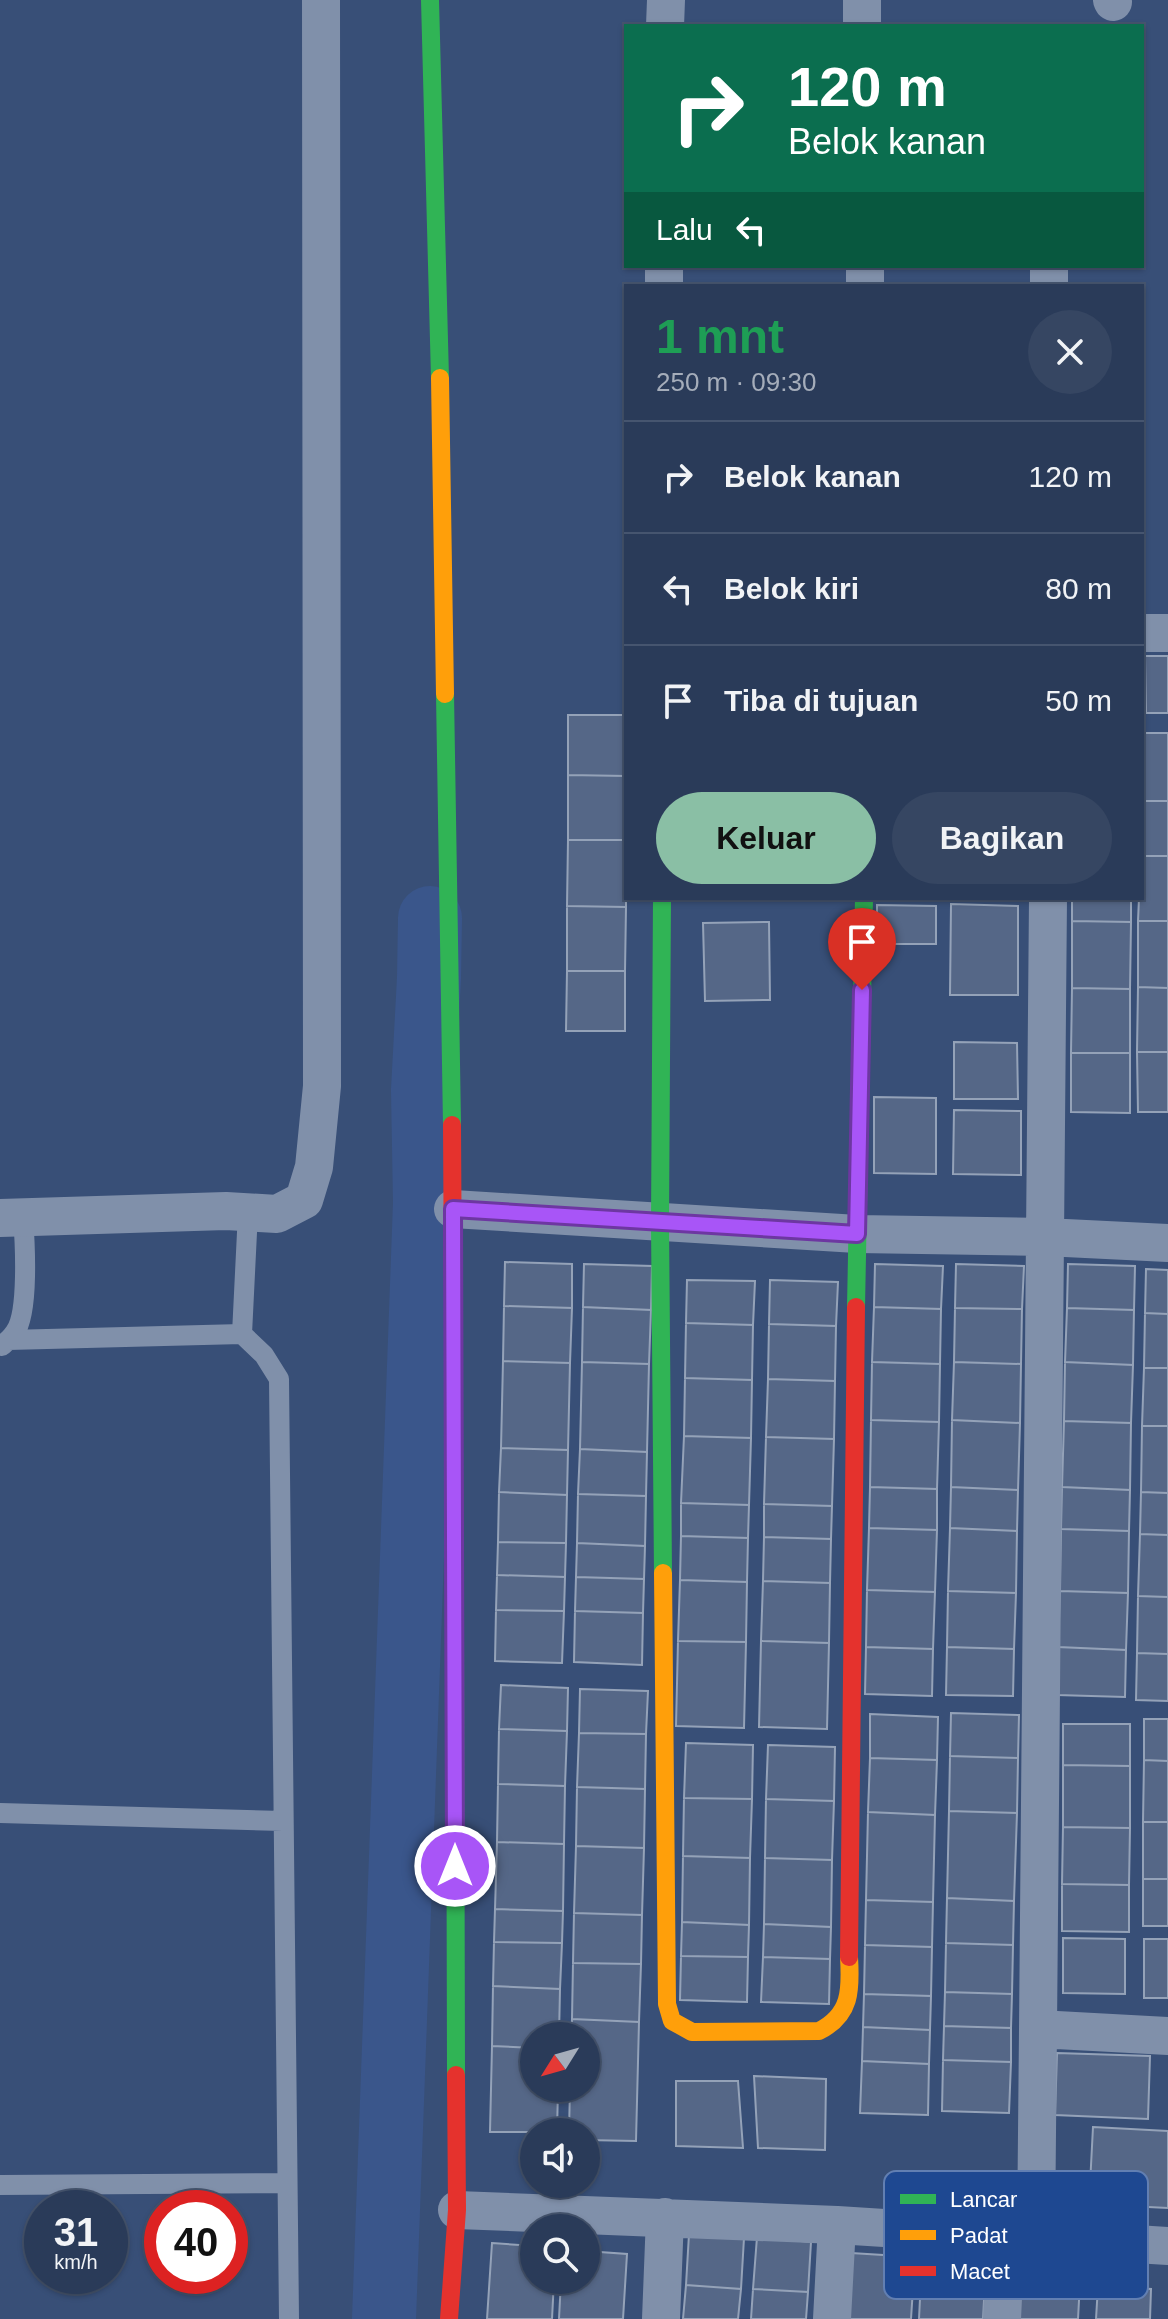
<!DOCTYPE html>
<html lang="id">
<head>
<meta charset="utf-8">
<style>
  body { margin:0; font-family:Helvetica,sans-serif; background:#364662; color:#f1f3f6; height:100vh; display:flex; flex-direction:column; font-size:30px; white-space:nowrap }
  * { box-sizing:border-box; margin:0 }
  p { font-size:26px; color:#a5adba }
  .icon { flex:none; width:44px; height:44px; fill:none; stroke:currentColor; stroke-width:2; stroke-linecap:round; stroke-linejoin:round }
  .map { position:relative; flex:1; overflow:hidden }
  .details { position:absolute; left:624px; top:284px; width:520px; height:616px; display:flex; flex-direction:column; background:#2a3b59; border-radius:0px; box-shadow:0 2px 6px #0004,0 0 0 2px #46556f }
  .details>* { flex:none }
  .top-card { position:absolute; left:624px; top:24px; width:520px; height:244px; border-radius:0px; box-shadow:0 2px 6px #0004,0 0 0 2px #46556f; background:#0b6e4f; color:#fff; overflow:hidden }
  .needle { width:52px; rotate:233deg }
  .controls { position:absolute; left:520px; top:2022px; display:grid; gap:16px }
  .controls a { display:grid; place-items:center; width:80px; height:80px; border-radius:50%; background:#2a3b59; box-shadow:0 2px 6px #0004,0 0 0 2px #46556f; font-size:40px }
  .speed { position:absolute; left:24px; top:2190px; display:flex; gap:16px; font-size:40px; font-weight:700; text-align:center }
  .speed>* { display:grid; place-content:center; width:104px; height:104px; border-radius:50%; background:#2a3b59; box-shadow:0 2px 6px #0004,0 0 0 2px #46556f; line-height:1 }
  .speed small { font-size:20px; font-weight:400 }
  .speed .limit { border:12px solid #d22; background:#fff; color:#111 }
  .pin { position:absolute; display:grid; place-items:center; width:68px; height:68px; color:#fff; margin:-82px -34px; border-radius:50% 50% 50% 0; rotate:-45deg; box-shadow:0 0 8px #0007 }
  .pin .icon { rotate:45deg }
  .me { position:absolute; width:88px; margin:-44px; rotate:0deg; stroke-linejoin:round; filter:drop-shadow(0 0 6px #0008) }
  .turn { display:flex; align-items:center; gap:28px; height:168px; padding:0 32px; font-size:36px }
  .turn .icon { width:104px; height:104px; stroke-width:2.5 }
  .turn b { display:block; font-size:56px; line-height:68px }
  .then { display:flex; align-items:center; height:76px; padding:0 32px; background:#0003; gap:16px; font-size:30px }
  .round { display:grid; place-items:center; flex:none; width:84px; height:84px; border-radius:42px; background:#364662 }
  .summary { display:flex; align-items:center; justify-content:space-between; height:136px; padding:0 32px }
  h1 { font-size:48px; font-weight:600; line-height:60px; color:#1e9e55 }
  .primary-button { display:flex; gap:16px; margin-top:auto; padding:16px 32px }
  .primary-button a { flex:1; height:92px; border-radius:48px; background:#8abfa5; color:#111; font-size:32px; font-weight:600; line-height:92px; text-align:center }
  .primary-button a+a { background:#364662; color:#f1f3f6 }
  ul { padding:0; list-style:none }
  li { display:flex; align-items:center; gap:24px; height:112px; padding:0 32px; border-top:2px solid #46556f }
  li div { flex:1 }
  li b { display:block; font-size:30px }
  li em { font-style:normal }
  .map>svg:first-child { display:block }
  .lines { fill:none; stroke-linecap:round; stroke-linejoin:round }
  .river { stroke:#3a568b; stroke-width:64 }
  .building { fill:#556787; stroke:#94a2b8; stroke-width:2 }
  .lane { stroke:#8090aa; stroke-width:20 }
  .street { stroke:#8090aa; stroke-width:38 }
  .fast { stroke:#30b455; stroke-width:18 }
  .slow { stroke:#ff9f0a; stroke-width:18 }
  .jam { stroke:#e5322d; stroke-width:18 }
  .route-casing { stroke:#6d37a1; stroke-width:20 }
  .route { stroke:#a855f7; stroke-width:14 }
  .key { fill:#1e4891; stroke:#627fb2; stroke-width:2 }
  .key-label { font-size:22px; fill:#fff }
</style>
</head>
<body>
<div class="map">
<svg width="1168" height="2319" viewBox="0 0 1168 2319">
  <rect width="100%" height="100%" fill="#384f77"/>
  <g class="lines">
    <path class="river" d="M 384,2319 L 425,1203 L 423,1090 L 429,978 L 430,918"/>
  </g>
  <path class="building" d="M 1145,656 L 1168,656 L 1168,713 L 1146,713 Z
    M 568,715 L 626,715 L 626,776 L 568,775 Z
    M 1142,733 L 1168,733 L 1168,801 L 1142,801 Z
    M 568,775 L 626,776 L 626,840 L 568,840 Z
    M 1142,801 L 1168,801 L 1168,856 L 1142,856 Z
    M 568,840 L 626,840 L 626,907 L 567,906 Z
    M 1142,856 L 1168,856 L 1168,921 L 1138,921 L 1139,898 L 1142,898 Z
    M 1072,898 L 1131,898 L 1131,922 L 1072,921 Z
    M 951,904 L 1018,906 L 1018,995 L 950,995 Z
    M 877,905 L 936,906 L 936,944 L 877,944 Z
    M 567,906 L 626,907 L 625,971 L 567,971 Z
    M 1072,921 L 1131,922 L 1130,989 L 1072,988 Z
    M 1138,921 L 1168,921 L 1168,988 L 1138,987 Z
    M 769,922 L 770,1000 L 705,1001 L 703,923 Z
    M 567,971 L 625,971 L 625,1031 L 566,1031 Z
    M 1138,987 L 1168,988 L 1168,1052 L 1137,1052 Z
    M 1072,988 L 1130,989 L 1130,1053 L 1071,1053 Z
    M 954,1042 L 1017,1043 L 1018,1099 L 954,1099 Z
    M 1137,1052 L 1168,1052 L 1168,1112 L 1138,1112 Z
    M 1071,1053 L 1130,1053 L 1130,1113 L 1071,1112 Z
    M 874,1097 L 936,1098 L 936,1174 L 874,1173 Z
    M 954,1110 L 1021,1111 L 1021,1175 L 953,1174 Z
    M 505,1262 L 572,1264 L 572,1308 L 504,1306 Z
    M 584,1264 L 652,1266 L 651,1310 L 583,1307 Z
    M 875,1264 L 943,1266 L 941,1309 L 874,1307 Z
    M 956,1264 L 1024,1266 L 1022,1309 L 955,1308 Z
    M 1068,1264 L 1135,1266 L 1134,1310 L 1067,1308 Z
    M 1146,1269 L 1168,1270 L 1168,1314 L 1145,1313 Z
    M 687,1280 L 755,1281 L 753,1325 L 686,1323 Z
    M 770,1280 L 838,1282 L 836,1326 L 769,1324 Z
    M 504,1306 L 572,1308 L 570,1363 L 503,1361 Z
    M 583,1307 L 651,1310 L 649,1364 L 582,1362 Z
    M 874,1307 L 941,1309 L 940,1364 L 872,1362 Z
    M 955,1308 L 1022,1309 L 1021,1364 L 954,1362 Z
    M 1067,1308 L 1134,1310 L 1133,1365 L 1065,1362 Z
    M 1145,1313 L 1168,1314 L 1168,1368 L 1144,1368 Z
    M 686,1323 L 753,1325 L 752,1380 L 685,1378 Z
    M 769,1324 L 836,1326 L 835,1381 L 768,1379 Z
    M 503,1361 L 570,1363 L 568,1450 L 501,1448 Z
    M 582,1362 L 649,1364 L 647,1452 L 580,1449 Z
    M 872,1362 L 940,1364 L 939,1422 L 871,1420 Z
    M 954,1362 L 1021,1364 L 1020,1423 L 952,1420 Z
    M 1065,1362 L 1133,1365 L 1131,1423 L 1064,1421 Z
    M 1144,1368 L 1168,1368 L 1168,1426 L 1142,1426 Z
    M 685,1378 L 752,1380 L 751,1438 L 684,1436 Z
    M 768,1379 L 835,1381 L 834,1439 L 766,1437 Z
    M 871,1420 L 939,1422 L 937,1489 L 870,1487 Z
    M 952,1420 L 1020,1423 L 1018,1490 L 951,1487 Z
    M 1064,1421 L 1131,1423 L 1130,1490 L 1062,1487 Z
    M 1142,1426 L 1168,1426 L 1168,1493 L 1141,1492 Z
    M 684,1436 L 751,1438 L 749,1505 L 681,1503 Z
    M 766,1437 L 834,1439 L 832,1506 L 764,1504 Z
    M 501,1448 L 568,1450 L 567,1495 L 499,1492 Z
    M 580,1449 L 647,1452 L 646,1496 L 578,1494 Z
    M 870,1487 L 937,1489 L 937,1530 L 869,1528 Z
    M 951,1487 L 1018,1490 L 1017,1531 L 950,1528 Z
    M 1062,1487 L 1130,1490 L 1129,1531 L 1061,1529 Z
    M 499,1492 L 567,1495 L 566,1543 L 498,1542 Z
    M 1141,1492 L 1168,1493 L 1168,1535 L 1140,1534 Z
    M 578,1494 L 646,1496 L 645,1546 L 577,1543 Z
    M 681,1503 L 749,1505 L 748,1538 L 681,1536 Z
    M 764,1504 L 832,1506 L 831,1539 L 764,1537 Z
    M 869,1528 L 937,1530 L 935,1592 L 867,1590 Z
    M 950,1528 L 1017,1531 L 1016,1593 L 948,1591 Z
    M 1061,1529 L 1129,1531 L 1128,1593 L 1060,1591 Z
    M 1140,1534 L 1168,1535 L 1168,1597 L 1138,1596 Z
    M 681,1536 L 748,1538 L 747,1582 L 680,1580 Z
    M 764,1537 L 831,1539 L 830,1583 L 763,1581 Z
    M 498,1542 L 566,1543 L 565,1577 L 497,1575 Z
    M 577,1543 L 645,1546 L 644,1579 L 576,1577 Z
    M 497,1575 L 565,1577 L 564,1611 L 496,1610 Z
    M 576,1577 L 644,1579 L 643,1613 L 575,1611 Z
    M 680,1580 L 747,1582 L 746,1642 L 678,1641 Z
    M 763,1581 L 830,1583 L 829,1643 L 761,1641 Z
    M 867,1590 L 935,1592 L 933,1649 L 866,1647 Z
    M 948,1591 L 1016,1593 L 1014,1649 L 947,1647 Z
    M 1060,1591 L 1128,1593 L 1126,1650 L 1058,1647 Z
    M 1138,1596 L 1168,1597 L 1168,1654 L 1137,1653 Z
    M 496,1610 L 564,1611 L 562,1663 L 495,1661 Z
    M 575,1611 L 643,1613 L 642,1665 L 574,1662 Z
    M 678,1641 L 746,1642 L 744,1728 L 676,1726 Z
    M 761,1641 L 829,1643 L 827,1729 L 759,1727 Z
    M 866,1647 L 933,1649 L 932,1696 L 865,1694 Z
    M 947,1647 L 1014,1649 L 1013,1696 L 946,1695 Z
    M 1058,1647 L 1126,1650 L 1125,1697 L 1057,1695 Z
    M 1137,1653 L 1168,1654 L 1168,1701 L 1136,1700 Z
    M 501,1685 L 568,1688 L 567,1731 L 499,1729 Z
    M 580,1689 L 648,1691 L 646,1734 L 579,1733 Z
    M 951,1713 L 1019,1715 L 1018,1758 L 950,1756 Z
    M 870,1714 L 938,1717 L 937,1760 L 870,1758 Z
    M 1144,1719 L 1168,1719 L 1168,1761 L 1144,1760 Z
    M 1063,1724 L 1130,1724 L 1130,1766 L 1063,1765 Z
    M 499,1729 L 567,1731 L 565,1786 L 498,1784 Z
    M 579,1733 L 646,1734 L 645,1789 L 577,1787 Z
    M 686,1743 L 753,1745 L 752,1799 L 684,1798 Z
    M 768,1745 L 835,1747 L 834,1801 L 766,1799 Z
    M 950,1756 L 1018,1758 L 1017,1813 L 949,1811 Z
    M 870,1758 L 937,1760 L 935,1815 L 868,1812 Z
    M 1144,1760 L 1168,1761 L 1168,1822 L 1143,1822 Z
    M 1063,1765 L 1130,1766 L 1130,1828 L 1063,1827 Z
    M 498,1784 L 565,1786 L 564,1844 L 497,1842 Z
    M 577,1787 L 645,1789 L 644,1848 L 576,1846 Z
    M 684,1798 L 752,1799 L 750,1858 L 683,1856 Z
    M 766,1799 L 834,1801 L 832,1860 L 765,1858 Z
    M 949,1811 L 1017,1813 L 1014,1901 L 947,1898 Z
    M 868,1812 L 935,1815 L 933,1902 L 866,1900 Z
    M 1143,1822 L 1168,1822 L 1168,1879 L 1143,1879 Z
    M 1063,1827 L 1130,1828 L 1129,1885 L 1062,1884 Z
    M 497,1842 L 564,1844 L 563,1911 L 495,1909 Z
    M 576,1846 L 644,1848 L 642,1915 L 574,1913 Z
    M 683,1856 L 750,1858 L 749,1925 L 682,1922 Z
    M 765,1858 L 832,1860 L 831,1927 L 764,1924 Z
    M 1143,1879 L 1168,1879 L 1168,1926 L 1143,1926 Z
    M 1062,1884 L 1129,1885 L 1129,1932 L 1062,1931 Z
    M 947,1898 L 1014,1901 L 1013,1945 L 946,1943 Z
    M 866,1900 L 933,1902 L 932,1947 L 865,1945 Z
    M 495,1909 L 563,1911 L 562,1943 L 494,1942 Z
    M 574,1913 L 642,1915 L 641,1964 L 573,1963 Z
    M 682,1922 L 749,1925 L 748,1957 L 681,1956 Z
    M 764,1924 L 831,1927 L 830,1959 L 763,1957 Z
    M 1063,1938 L 1125,1939 L 1125,1994 L 1063,1993 Z
    M 1144,1939 L 1168,1939 L 1168,1998 L 1144,1998 Z
    M 494,1942 L 562,1943 L 560,1989 L 493,1986 Z
    M 946,1943 L 1013,1945 L 1012,1994 L 945,1992 Z
    M 865,1945 L 932,1947 L 931,1996 L 864,1994 Z
    M 681,1956 L 748,1957 L 747,2002 L 680,2000 Z
    M 763,1957 L 830,1959 L 829,2004 L 761,2002 Z
    M 573,1963 L 641,1964 L 639,2022 L 572,2019 Z
    M 493,1986 L 560,1989 L 559,2036 L 534,2036 L 534,2048 L 492,2046 Z
    M 945,1992 L 1012,1994 L 1011,2028 L 944,2026 Z
    M 864,1994 L 931,1996 L 930,2030 L 863,2027 Z
    M 572,2019 L 639,2022 L 636,2141 L 586,2140 L 586,2132 L 569,2132 L 570,2088 L 586,2088 L 586,2036 L 571,2036 Z
    M 944,2026 L 1011,2028 L 1011,2062 L 943,2060 Z
    M 863,2027 L 930,2030 L 929,2064 L 862,2061 Z
    M 492,2046 L 534,2048 L 534,2088 L 558,2088 L 557,2132 L 490,2132 Z
    M 1057,2053 L 1150,2056 L 1148,2119 L 1055,2115 Z
    M 943,2060 L 1011,2062 L 1009,2113 L 942,2111 Z
    M 862,2061 L 929,2064 L 928,2115 L 860,2113 Z
    M 754,2076 L 826,2079 L 825,2150 L 758,2148 Z
    M 676,2081 L 738,2081 L 743,2148 L 676,2146 Z
    M 1093,2127 L 1168,2131 L 1168,2208 L 1089,2204 Z
    M 689,2234 L 744,2238 L 741,2289 L 686,2285 Z
    M 757,2237 L 811,2242 L 808,2292 L 753,2289 Z
    M 492,2243 L 534,2246 L 534,2280 L 554,2280 L 552,2319 L 487,2319 Z
    M 586,2251 L 627,2254 L 623,2319 L 559,2319 L 561,2280 L 586,2280 Z
    M 851,2253 L 915,2257 L 911,2319 L 847,2319 Z
    M 922,2258 L 986,2263 L 983,2319 L 919,2319 Z
    M 1016,2278 L 1080,2282 L 1078,2319 L 1014,2319 Z
    M 686,2285 L 741,2289 L 738,2319 L 683,2319 Z
    M 1098,2286 L 1151,2289 L 1150,2319 L 1096,2319 Z
    M 753,2289 L 808,2292 L 806,2319 L 751,2319 Z"/>
  <g class="lines">
    <path class="lane" d="M 242,1334 L 248,1212
      M 8,1340 L 242,1334 L 264,1355 L 279,1379 L 289,2319
      M 2,1346 C 6,1342 12,1337 15,1332 C 29,1313 25,1242 23,1217
      M 0,1813 L 283,1821
      M 0,2185 L 287,2183"/>
    <path class="street" d="M 862,0 L 862,26
      M 1112,0 L 1113,2
      M 665,26 L 666,0
      M 865,266 L 865,286
      M 1049,266 L 1049,286
      M 664,286 L 664,266
      M 1142,633 L 1168,633
      M 1048,898 L 1038,2029 L 1168,2036
      M 453,1209 L 857,1234 L 1045,1237 L 1168,1243
      M 0,1218 L 226,1211 L 277,1214 L 304,1200 L 314,1167 L 322,1086 L 321,0
      M 457,2210 L 837,2225 L 1168,2246
      M 1036,2237 L 1038,2029
      M 661,2319 L 665,2217
      M 832,2319 L 837,2225
      M 1002,2319 L 1006,2235"/>
    <path class="fast" d="M 430,0 L 440,378
      M 445,694 L 452,1125
      M 662,898 L 660,1223 L 663,1573
      M 856,1307 L 864,898
      M 455,1638 L 456,2075"/>
    <path class="slow" d="M 440,378 L 445,694
      M 663,1573 L 667,2004 L 672,2021 L 692,2032 L 819,2031 C 851,2015 851,1990 849,1957"/>
    <path class="jam" d="M 452,1125 L 455,1638
      M 849,1957 L 856,1307
      M 449,2319 L 457,2210 L 456,2075"/>
  </g>
  <g class="lines">
    <defs>
      <path id="route" d="M 455,1866 L 453,1209 L 857,1234 L 862,990"/>
    </defs>
    <use href="#route" class="route-casing"/>
    <use href="#route" class="route"/>
  </g>
  <rect x="884" y="2171" width="264" height="128" rx="12" class="key"/>
  <rect x="900" y="2194" width="36" height="10" fill="#30b455"/>
  <rect x="900" y="2230" width="36" height="10" fill="#ff9f0a"/>
  <rect x="900" y="2266" width="36" height="10" fill="#e5322d"/>
  <g class="key-label">
    <text x="950" y="2207">Lancar</text>
    <text x="950" y="2243">Padat</text>
    <text x="950" y="2279">Macet</text>
  </g>
</svg>
<div class="controls">
<a><svg class="needle" viewBox="-14 -14 28 28"><path d="M0-13l5 13h-10z" fill="#e53935"/><path d="M0 13l5-13h-10z" fill="#a5adba"/></svg></a>
<a><svg class="icon" aria-label="sound" viewBox="0 0 24 24"><path d="M4 9h4l5-4v14l-5-4H4zM17 9q2 3 0 6"/></svg></a>
<a><svg class="icon" aria-label="search" viewBox="0 0 24 24"><circle cx="10" cy="10" r="6"/><path d="M15 15l6 6"/></svg></a>
</div>
<div class="speed"><div>31<small>km/h</small></div><div class="limit">40</div></div>
<div class="pin" style="left:862px;top:990px;background:#d93025"><svg class="icon" aria-label="arrive" viewBox="0 0 24 24"><path d="M6 21V4h12l-3 4 3 4H6"/></svg></div>
<svg class="me" style="left:455px;top:1866px" viewBox="-20 -20 40 40"><circle r="17" fill="#a855f7" stroke="#fff" stroke-width="3"/><path d="M0-11L8 9 0 5-8 9z" fill="#fff"/></svg>
<div class="top-card">
<div class="turn"><svg class="icon" aria-label="right" viewBox="0 0 24 24"><path d="M7 20v-9h11M14 6l5 5-5 5"/></svg><div><b>120 m</b>Belok kanan</div></div>
<div class="then">Lalu<svg class="icon" aria-label="left" viewBox="0 0 24 24"><path d="M17 20v-9H6M10 6l-5 5 5 5"/></svg></div>
</div>
<section class="details">
<div class="summary"><div><h1>1 mnt</h1><p>250 m · 09:30</p></div><a class="round"><svg class="icon" aria-label="close" viewBox="0 0 24 24"><path d="M6 6l12 12M18 6L6 18"/></svg></a></div>
<ul>
<li><svg class="icon" aria-label="right" viewBox="0 0 24 24"><path d="M7 20v-9h11M14 6l5 5-5 5"/></svg><div><b>Belok kanan</b></div><em>120 m</em></li>
<li><svg class="icon" aria-label="left" viewBox="0 0 24 24"><path d="M17 20v-9H6M10 6l-5 5 5 5"/></svg><div><b>Belok kiri</b></div><em>80 m</em></li>
<li><svg class="icon" aria-label="arrive" viewBox="0 0 24 24"><path d="M6 21V4h12l-3 4 3 4H6"/></svg><div><b>Tiba di tujuan</b></div><em>50 m</em></li>
</ul>
<div class="primary-button"><a>Keluar</a><a>Bagikan</a></div>
</section>
</div>
</body>
</html>
